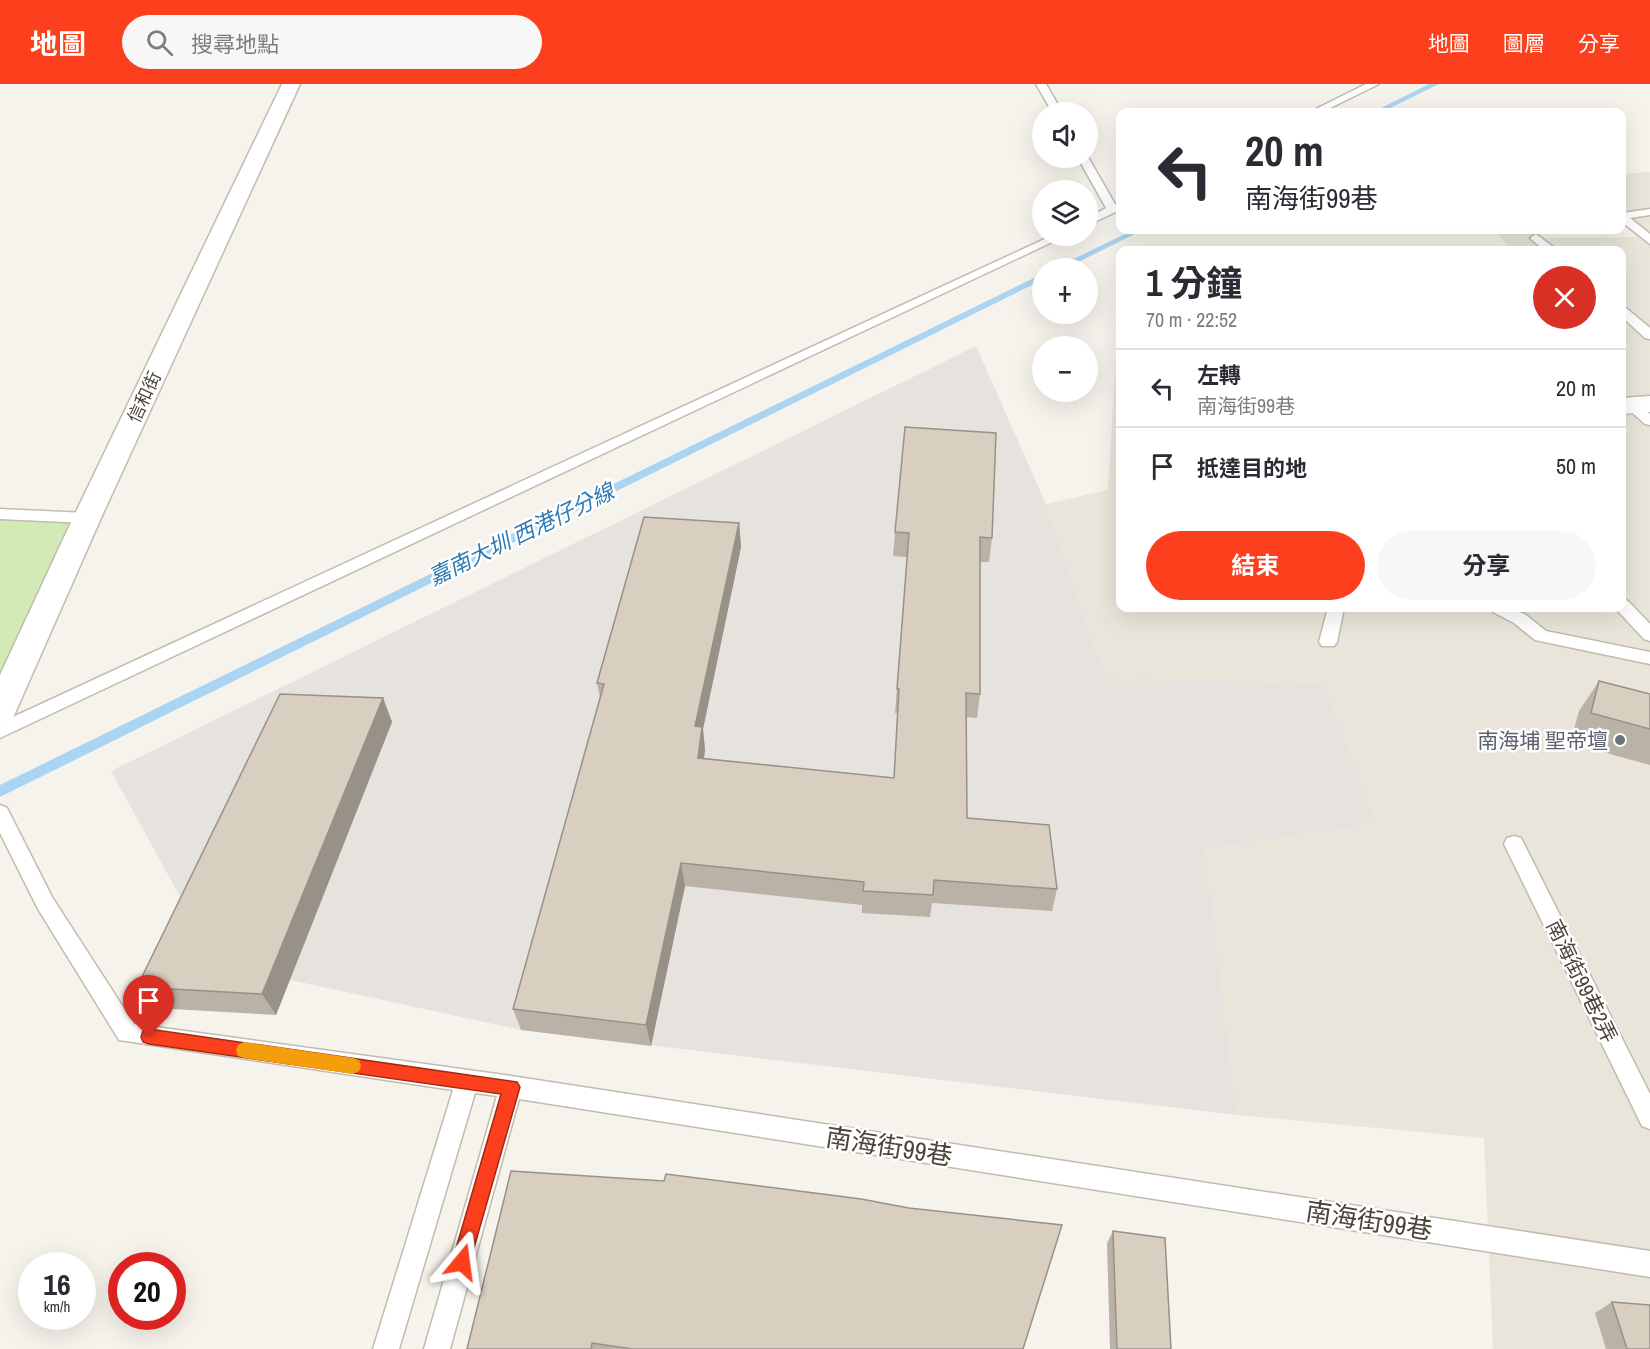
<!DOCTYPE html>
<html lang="zh-TW">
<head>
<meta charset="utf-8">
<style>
  body { margin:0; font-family:"Archivo Narrow","Noto Sans TC",sans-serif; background:#f7f7f7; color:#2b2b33; height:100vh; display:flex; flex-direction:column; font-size:22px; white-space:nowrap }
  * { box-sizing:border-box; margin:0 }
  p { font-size:20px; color:#7c7c81 }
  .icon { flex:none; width:33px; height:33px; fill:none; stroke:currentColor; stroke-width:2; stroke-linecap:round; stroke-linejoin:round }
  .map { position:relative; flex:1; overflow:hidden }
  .panel { position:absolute; left:1116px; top:162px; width:510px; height:366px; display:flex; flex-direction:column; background:#fff; border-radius:12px; box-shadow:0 6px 24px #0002 }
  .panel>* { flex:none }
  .banner { position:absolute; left:1116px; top:24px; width:510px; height:126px; border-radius:12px; box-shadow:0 6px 24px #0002; background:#fff; color:#2b2b33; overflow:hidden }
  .controls { position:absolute; left:1032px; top:18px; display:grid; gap:12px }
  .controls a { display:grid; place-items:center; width:66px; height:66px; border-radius:50%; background:#fff; box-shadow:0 6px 24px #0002; font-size:30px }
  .speed { position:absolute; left:18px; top:1168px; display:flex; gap:12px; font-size:30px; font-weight:700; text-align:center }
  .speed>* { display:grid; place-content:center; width:78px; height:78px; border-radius:50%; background:#fff; box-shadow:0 6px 24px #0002; line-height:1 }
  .speed small { font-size:15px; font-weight:400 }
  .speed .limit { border:9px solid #d22; background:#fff; color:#111 }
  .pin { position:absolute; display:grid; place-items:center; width:51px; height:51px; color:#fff; margin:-62px -26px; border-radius:50% 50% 50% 0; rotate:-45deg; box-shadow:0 0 6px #0007 }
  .pin .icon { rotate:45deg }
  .me { position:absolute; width:66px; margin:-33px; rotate:16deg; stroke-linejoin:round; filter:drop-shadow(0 0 4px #0008) }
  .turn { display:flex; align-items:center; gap:21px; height:126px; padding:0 30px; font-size:27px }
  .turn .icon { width:78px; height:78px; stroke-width:2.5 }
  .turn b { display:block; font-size:42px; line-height:51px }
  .round { display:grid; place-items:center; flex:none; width:63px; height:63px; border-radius:32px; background:#f7f7f7 }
  .overview { display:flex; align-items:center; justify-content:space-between; height:102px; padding:0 30px }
  h1 { font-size:36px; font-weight:700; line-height:45px }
  .action { display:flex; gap:12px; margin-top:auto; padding:12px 30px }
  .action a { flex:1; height:69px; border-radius:36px; background:#fc3f1d; color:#fff; font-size:24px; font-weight:700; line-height:69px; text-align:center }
  .action a+a { background:#f7f7f7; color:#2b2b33 }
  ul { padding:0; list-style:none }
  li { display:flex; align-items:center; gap:18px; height:78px; padding:0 30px; border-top:2px solid #e1e1e2 }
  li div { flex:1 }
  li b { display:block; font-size:22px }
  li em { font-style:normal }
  header { display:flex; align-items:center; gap:36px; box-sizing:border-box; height:84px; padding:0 30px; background:#fc3f1d; color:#fff }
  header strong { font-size:28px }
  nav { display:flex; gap:33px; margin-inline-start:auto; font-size:21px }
  .search { width:420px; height:54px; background:#f7f7f7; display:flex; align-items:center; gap:15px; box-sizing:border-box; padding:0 21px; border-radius:33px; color:#7c7c81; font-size:22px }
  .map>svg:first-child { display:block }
  .residential { fill:#eae5da }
  .industrial { fill:#e6e2dd }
  .green { fill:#d2eab5 }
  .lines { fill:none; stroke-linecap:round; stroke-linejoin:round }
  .stream { fill:#a9d4f2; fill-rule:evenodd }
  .lane-casing { stroke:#c2bbae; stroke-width:3 }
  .street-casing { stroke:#c2bbae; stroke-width:3 }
  .lane { fill:#fff; fill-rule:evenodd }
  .street { fill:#fff; fill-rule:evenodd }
  .wall { fill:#bab2a6 }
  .shaded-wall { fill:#979187 }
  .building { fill:#d8cfc1; stroke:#979187; stroke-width:1.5 }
  .route { fill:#fc3f1d; stroke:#a42913; stroke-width:1.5 }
  .slow { fill:#f59e0b }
  .worship-dot { fill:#6b7280; stroke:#fff; stroke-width:2 }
  .labels { text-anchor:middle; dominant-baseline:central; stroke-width:5; stroke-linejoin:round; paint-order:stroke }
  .far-street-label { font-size:18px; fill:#4b4439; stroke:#fff }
  .worship-label { font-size:21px; fill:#5b616d; stroke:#fff; text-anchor:end }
  .street-label { font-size:21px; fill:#4b4439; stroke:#fff }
  .water-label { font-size:22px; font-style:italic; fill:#2e7ab2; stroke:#fff }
  .near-street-label { font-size:26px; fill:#4b4439; stroke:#fff }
</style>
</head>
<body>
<header>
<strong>地圖</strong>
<div class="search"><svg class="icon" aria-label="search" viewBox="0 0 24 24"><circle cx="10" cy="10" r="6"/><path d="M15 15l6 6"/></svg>搜尋地點</div>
<nav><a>地圖</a><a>圖層</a><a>分享</a></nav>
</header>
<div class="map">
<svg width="1650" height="1265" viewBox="0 0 1650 1265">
  <rect width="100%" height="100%" fill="#f6f3ec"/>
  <path class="residential" d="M 1650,88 L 1650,1265 L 1493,1265 L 1484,1054 L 1237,1031 L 1206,765 L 1377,740 L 1322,599 L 1106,593 L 1046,420 L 1108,406 L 1116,274 L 1120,274 L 1120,524 L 1622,524 L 1622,166 L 1510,166 L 1495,146 L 1534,146 L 1537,154 L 1637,153 L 1622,135 L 1622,90 Z"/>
  <path class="industrial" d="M 976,262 L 1046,420 L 1106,593 L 1323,599 L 1377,740 L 1206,765 L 1237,1031 L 521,946 L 217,880 L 111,687 Z"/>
  <path class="green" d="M 0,430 L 87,434 L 0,610 Z"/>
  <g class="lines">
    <path class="stream" d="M 1429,0 L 1439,0 L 1382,28 L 1373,28 Z
      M 1133,146 L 1143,146 L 1066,184 L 1055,184 Z
      M 1042,190 L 1042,196 L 0,713 L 0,701 Z"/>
    <defs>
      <path id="lane" d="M 1036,0 L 1046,0 L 1062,28 L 1052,28 Z
        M 1366,0 L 1379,0 L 1322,28 L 1310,28 Z
        M 1088,73 L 1115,120 L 1120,119 L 1120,126 L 1088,141 L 1088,134 L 1106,124 L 1078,74 Z
        M 1650,125 L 1650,131 L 1630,134 L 1650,150 L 1650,160 L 1622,138 L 1622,129 Z
        M 1536,150 L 1557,166 L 1544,166 L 1530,154 Z
        M 1051,152 L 1065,152 L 0,654 L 0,639 Z
        M 1622,223 L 1626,224 L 1650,244 L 1650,255 L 1645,254 L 1622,233 Z
        M 1633,318 L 1638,319 L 1650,330 L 1650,341 L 1645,340 L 1628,325 L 1626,322 Z
        M 0,425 L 87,429 L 95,434 L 87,439 L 0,435 Z
        M 1622,515 L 1628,517 L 1650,540 L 1650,557 L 1644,555 L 1616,525 L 1622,524 Z
        M 1328,524 L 1344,524 L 1337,558 L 1334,562 L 1322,562 L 1319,558 Z
        M 1491,524 L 1512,524 L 1526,531 L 1546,547 L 1650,568 L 1650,580 L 1535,556 L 1514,539 L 1493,528 Z
        M 0,721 L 7,724 L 52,813 L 134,940 L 511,992 L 1650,1167 L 1650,1193 L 519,1015 L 450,1265 L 424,1265 L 497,1012 L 475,1009 L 399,1265 L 373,1265 L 453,1006 L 119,956 L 38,825 L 0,749 Z
        M 1514,752 L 1521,754 L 1650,1010 L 1650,1045 L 1642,1042 L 1504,760 L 1507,754 Z"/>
      <path id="street" d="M 282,0 L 300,0 L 101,434 L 16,627 L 12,636 L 0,639 L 0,591 L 73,434 Z
        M 1650,312 L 1650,328 L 1622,330 L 1622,314 Z"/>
    </defs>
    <use href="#lane" class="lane-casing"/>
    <use href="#street" class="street-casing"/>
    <use href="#lane" class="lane"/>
    <use href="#street" class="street"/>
  </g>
  <path class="wall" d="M 739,439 L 741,463 L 703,645 L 705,666 L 704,674 L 894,694 L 898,629 L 895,629 L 907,473 L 893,472 L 895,448 L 992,454 L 989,478 L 980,478 L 980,610 L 977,634 L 966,633 L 967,734 L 1057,805 L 1052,827 L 932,819 L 930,833 L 862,829 L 862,821 L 685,802 L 651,962 L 521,946 L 513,925 L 600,614 L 597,599 Z
    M 1599,597 L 1650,610 L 1650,681 L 1570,659 L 1579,627 Z
    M 383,614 L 392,638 L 276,931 L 155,924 L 137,903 Z
    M 664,1097 L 1023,1265 L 467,1265 Z
    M 1113,1147 L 1171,1265 L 1110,1265 L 1107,1159 Z
    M 1612,1218 L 1650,1265 L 1606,1265 L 1595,1229 Z"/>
  <path class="shaded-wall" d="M 739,439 L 741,463 L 703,645 L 705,666 L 701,697 L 695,642 Z
    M 383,614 L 392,638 L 276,931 L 262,910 Z
    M 681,779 L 685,802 L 651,962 L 646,941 Z"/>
  <path class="building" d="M 905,343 L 996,349 L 992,454 L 980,453 L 980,610 L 966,609 L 967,734 L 1049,741 L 1057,805 L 934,796 L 933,811 L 863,807 L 864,798 L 681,779 L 646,941 L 513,925 L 604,600 L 597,599 L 644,433 L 739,439 L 695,642 L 702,643 L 698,674 L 894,694 L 899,605 L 897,605 L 909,449 L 895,448 Z
    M 1599,597 L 1650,610 L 1650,645 L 1591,629 Z
    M 280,610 L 383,614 L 262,910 L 137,903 Z
    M 511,1087 L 664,1097 L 666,1090 L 861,1115 L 909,1124 L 1062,1141 L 1023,1265 L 633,1265 L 592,1259 L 591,1265 L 467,1265 Z
    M 1113,1147 L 1165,1154 L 1171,1265 L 1117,1265 Z
    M 1612,1218 L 1650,1221 L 1650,1265 L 1627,1265 Z"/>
  <path class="route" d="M 149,945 L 517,998 L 520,1003 L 468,1185 L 462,1187 L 455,1185 L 452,1178 L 501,1010 L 149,960 L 143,958 L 141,953 L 143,947 Z"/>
  <path class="slow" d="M 244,958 L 353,974 L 359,976 L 361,982 L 359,987 L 353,990 L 244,974 L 238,972 L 236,966 L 238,961 Z"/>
  <circle class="worship-dot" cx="1620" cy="656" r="6"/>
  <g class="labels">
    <g class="far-street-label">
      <text transform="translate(144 313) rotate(-65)">信和街</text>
    </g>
    <g class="worship-label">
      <text x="1608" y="656">南海埔 聖帝壇</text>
    </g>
    <g class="street-label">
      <text transform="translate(1582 897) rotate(64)">南海街99巷2弄</text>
    </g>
    <g class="water-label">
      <text transform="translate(521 450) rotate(-26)">嘉南大圳 西港仔分線</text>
    </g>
    <g class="near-street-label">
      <text transform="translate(889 1062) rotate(9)">南海街99巷</text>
      <text transform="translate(1369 1136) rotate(9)">南海街99巷</text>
    </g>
  </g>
</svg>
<div class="controls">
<a><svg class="icon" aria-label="sound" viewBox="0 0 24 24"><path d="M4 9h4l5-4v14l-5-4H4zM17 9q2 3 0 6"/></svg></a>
<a><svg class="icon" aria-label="layers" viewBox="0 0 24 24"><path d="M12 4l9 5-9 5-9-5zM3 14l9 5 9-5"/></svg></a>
<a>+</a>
<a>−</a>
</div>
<div class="speed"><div>16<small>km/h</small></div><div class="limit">20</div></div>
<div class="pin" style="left:149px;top:953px;background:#d93025"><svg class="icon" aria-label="arrive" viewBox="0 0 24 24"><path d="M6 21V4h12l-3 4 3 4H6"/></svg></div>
<svg class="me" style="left:462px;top:1178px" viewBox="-20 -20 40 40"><path d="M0-17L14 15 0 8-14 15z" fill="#fc3f1d" stroke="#fff" stroke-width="4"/></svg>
<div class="banner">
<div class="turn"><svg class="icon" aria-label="left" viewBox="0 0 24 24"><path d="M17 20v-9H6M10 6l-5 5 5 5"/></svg><div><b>20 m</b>南海街99巷</div></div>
</div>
<section class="panel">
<div class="overview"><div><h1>1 分鐘</h1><p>70 m · 22:52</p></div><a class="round" style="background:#d93025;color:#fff"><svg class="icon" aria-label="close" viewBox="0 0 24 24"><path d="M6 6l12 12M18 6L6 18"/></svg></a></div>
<ul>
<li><svg class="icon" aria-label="left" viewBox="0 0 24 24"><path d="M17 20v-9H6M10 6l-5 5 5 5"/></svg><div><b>左轉</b><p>南海街99巷</p></div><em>20 m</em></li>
<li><svg class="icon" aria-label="arrive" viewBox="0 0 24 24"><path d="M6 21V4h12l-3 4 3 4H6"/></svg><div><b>抵達目的地</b></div><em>50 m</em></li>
</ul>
<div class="action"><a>結束</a><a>分享</a></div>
</section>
</div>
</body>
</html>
